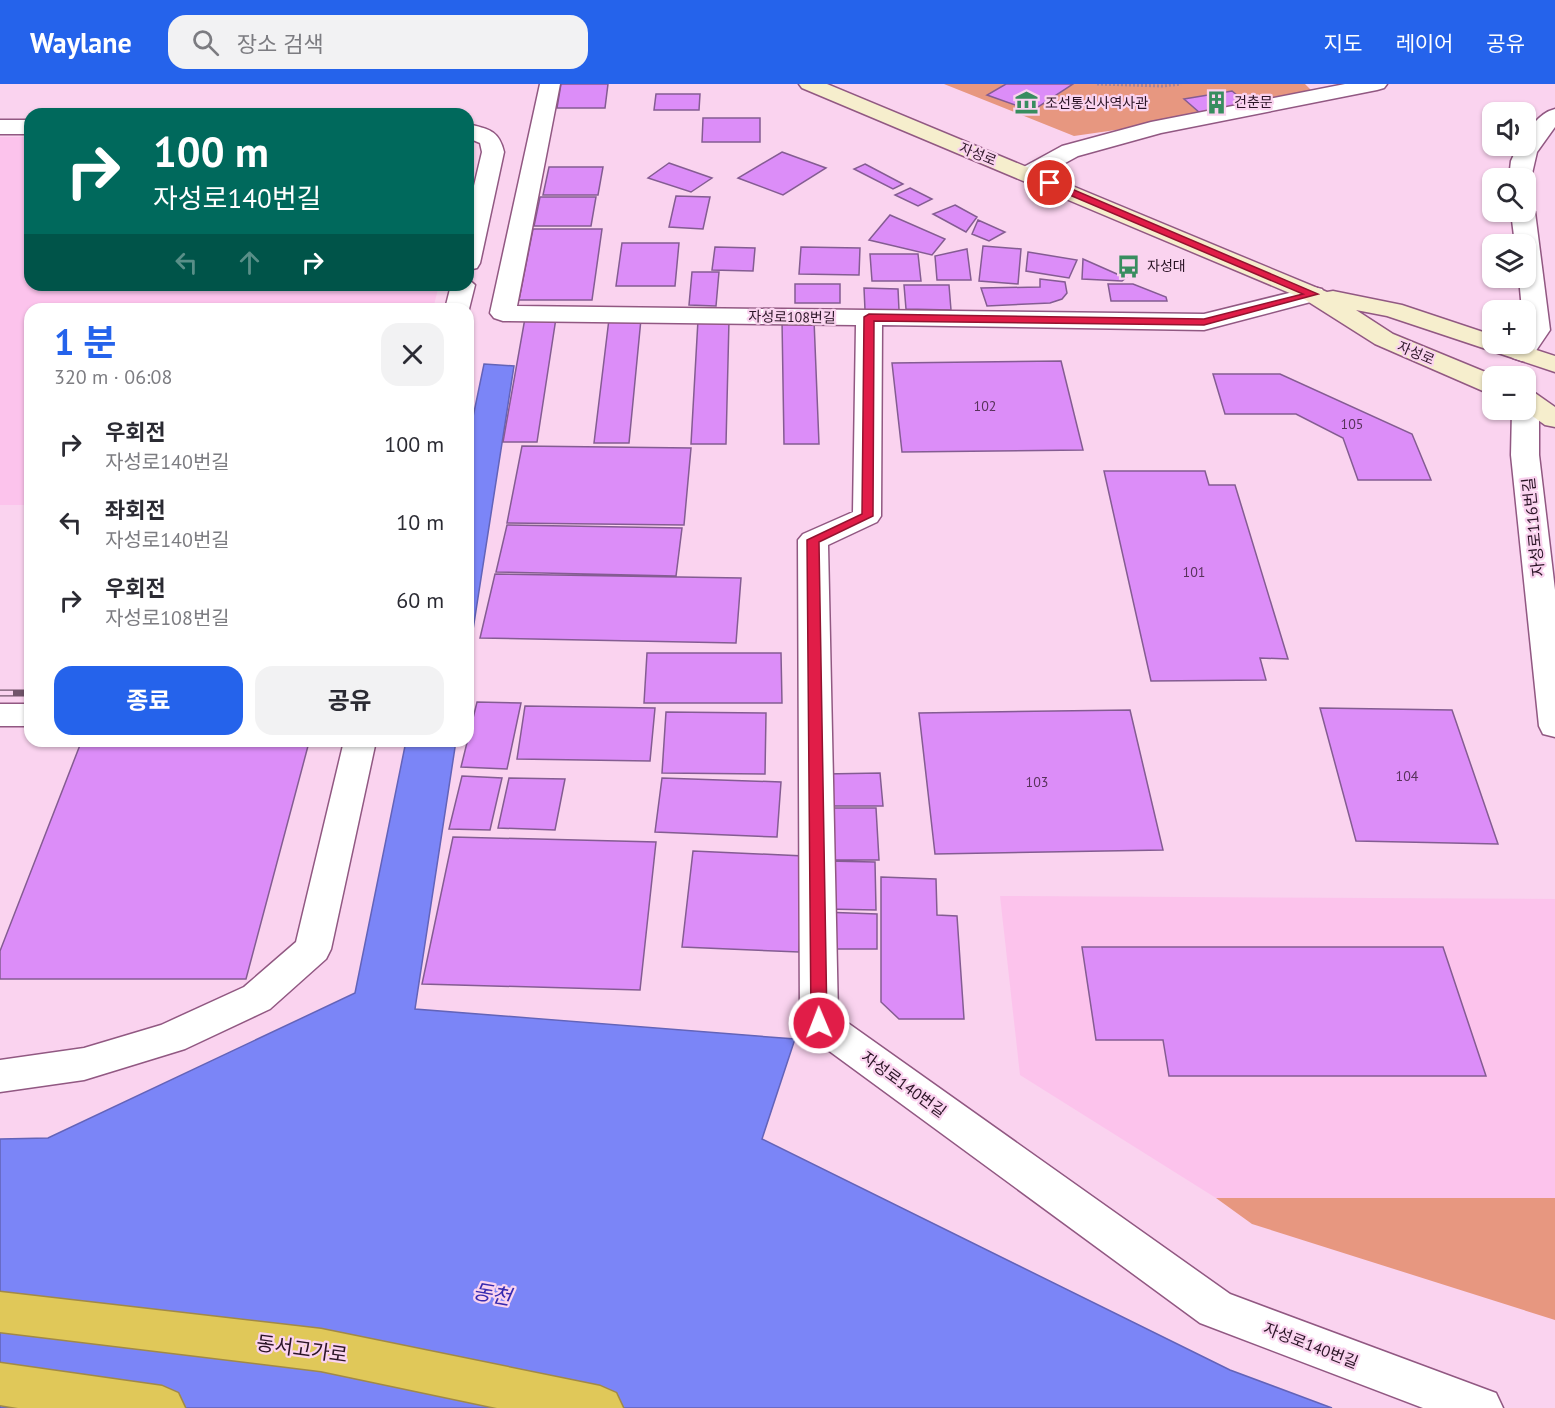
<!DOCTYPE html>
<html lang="ko">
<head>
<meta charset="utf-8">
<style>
  body { margin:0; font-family:"PT Sans","Noto Sans KR",sans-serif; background:#f2f2f3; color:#2b2b33; height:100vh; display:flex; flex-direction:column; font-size:22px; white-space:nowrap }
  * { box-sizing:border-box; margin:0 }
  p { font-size:20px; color:#7c7c81 }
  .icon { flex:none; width:33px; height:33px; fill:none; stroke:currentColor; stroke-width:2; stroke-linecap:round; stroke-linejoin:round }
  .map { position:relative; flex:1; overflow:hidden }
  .details { position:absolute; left:24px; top:219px; width:450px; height:444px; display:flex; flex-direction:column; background:#fff; border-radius:18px; box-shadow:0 2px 4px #0004 }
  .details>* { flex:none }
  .top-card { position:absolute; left:24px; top:24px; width:450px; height:183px; border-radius:18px; box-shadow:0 2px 4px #0004; background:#00695c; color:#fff; overflow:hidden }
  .tools { position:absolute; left:1482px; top:18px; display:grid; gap:12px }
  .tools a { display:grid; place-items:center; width:54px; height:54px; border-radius:12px; background:#fff; box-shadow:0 2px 4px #0004; font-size:30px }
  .pin { position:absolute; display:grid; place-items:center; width:51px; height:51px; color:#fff; margin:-26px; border:3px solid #fff; border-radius:50%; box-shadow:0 2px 6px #0007 }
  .me { position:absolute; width:66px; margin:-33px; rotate:359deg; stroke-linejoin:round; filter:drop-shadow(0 0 4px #0008) }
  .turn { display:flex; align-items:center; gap:21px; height:126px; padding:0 30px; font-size:27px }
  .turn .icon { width:78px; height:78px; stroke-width:2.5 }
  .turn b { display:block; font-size:42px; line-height:51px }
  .lanes { display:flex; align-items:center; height:57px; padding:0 30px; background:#0003; justify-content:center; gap:30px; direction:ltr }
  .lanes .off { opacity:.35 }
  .round { display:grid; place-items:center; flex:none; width:63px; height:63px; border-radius:18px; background:#f2f2f3 }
  .overview { display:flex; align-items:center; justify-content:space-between; height:102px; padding:0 30px }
  h1 { font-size:36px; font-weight:700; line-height:45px; color:#2563eb }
  .primary-button { display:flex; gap:12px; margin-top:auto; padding:12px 30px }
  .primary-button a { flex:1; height:69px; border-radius:18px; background:#2563eb; color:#fff; font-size:24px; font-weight:700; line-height:69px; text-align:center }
  .primary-button a+a { background:#f2f2f3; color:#2b2b33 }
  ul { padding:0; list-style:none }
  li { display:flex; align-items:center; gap:18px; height:78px; padding:0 30px }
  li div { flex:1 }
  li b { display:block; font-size:22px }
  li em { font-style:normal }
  header { display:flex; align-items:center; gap:36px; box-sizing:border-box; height:84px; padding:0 30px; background:#2563eb; color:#fff }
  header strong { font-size:28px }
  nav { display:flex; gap:33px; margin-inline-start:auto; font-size:21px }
  .search { width:420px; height:54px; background:#f2f2f3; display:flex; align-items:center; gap:15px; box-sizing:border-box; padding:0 21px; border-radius:18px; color:#7c7c81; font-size:22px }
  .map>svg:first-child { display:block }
  .built { fill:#fcc3ec }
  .green { fill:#e79780 }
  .water { fill:#7b85f7; stroke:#6363b8; stroke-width:1.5 }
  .building { fill:#dc8df8; stroke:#845c92; stroke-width:1.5 }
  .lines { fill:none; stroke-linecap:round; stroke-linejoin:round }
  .street-casing { stroke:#915882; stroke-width:3 }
  .secondary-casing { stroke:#915882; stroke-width:3 }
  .highway-casing { stroke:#a18947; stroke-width:3 }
  .path { stroke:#a3839b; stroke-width:3; stroke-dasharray:2 2; stroke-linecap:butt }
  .street { fill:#fff; fill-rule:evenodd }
  .secondary { fill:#f6eecd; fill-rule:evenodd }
  .highway { fill:#e0c859; fill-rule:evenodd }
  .rail-casing { stroke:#72556b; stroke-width:7 }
  .rail { stroke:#fad3ef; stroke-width:4.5; stroke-dasharray:13; stroke-linecap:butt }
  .route { fill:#e11d48; stroke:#92132f; stroke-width:1.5 }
  .labels { text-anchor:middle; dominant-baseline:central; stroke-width:4.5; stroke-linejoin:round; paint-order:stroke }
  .far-poi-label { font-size:14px; fill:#2b1426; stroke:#fad3ef; text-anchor:start }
  .far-street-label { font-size:14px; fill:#2b1426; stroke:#fad3ef }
  .number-label { font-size:14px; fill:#57325a }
  .street-label { font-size:16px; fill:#2b1426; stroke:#fad3ef }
  .near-street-label { font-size:20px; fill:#2b1426; stroke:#fad3ef }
  .near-water-label { font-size:21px; font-style:italic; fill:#372aaf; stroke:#fad3ef }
</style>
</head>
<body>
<header>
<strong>Waylane</strong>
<div class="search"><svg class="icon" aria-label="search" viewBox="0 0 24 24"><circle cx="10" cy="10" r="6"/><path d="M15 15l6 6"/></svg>장소 검색</div>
<nav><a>지도</a><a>레이어</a><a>공유</a></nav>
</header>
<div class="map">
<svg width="1555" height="1324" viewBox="0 0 1555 1324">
  <rect width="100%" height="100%" fill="#fad3ef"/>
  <path class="built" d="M 0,53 L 30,53 L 30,201 L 439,201 L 433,225 L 30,225 L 30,421 L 0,421 Z
    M 1000,812 L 1555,815 L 1555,1114 L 1216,1114 L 1020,991 Z"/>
  <path class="green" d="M 944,0 L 1305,0 L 1316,11 L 1192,35 L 1074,52 Z
    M 1216,1114 L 1555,1114 L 1555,1236 L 1252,1140 Z"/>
  <path class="water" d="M 484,280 L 514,282 L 468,578 L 468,357 Z
    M 406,657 L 456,657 L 415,925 L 795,955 L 762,1055 L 1230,1286 L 1332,1324 L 0,1324 L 0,1055 L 48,1054 L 355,909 Z"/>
  <path class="building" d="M 561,0 L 608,0 L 605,24 L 557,24 Z
    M 1006,0 L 1073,0 L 1032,27 L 987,11 Z
    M 1232,7 L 1249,21 L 1200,29 L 1184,15 Z
    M 656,10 L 700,10 L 699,26 L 654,26 Z
    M 703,34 L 760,34 L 760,58 L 702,58 Z
    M 782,68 L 826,84 L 783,111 L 738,94 Z
    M 669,79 L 712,94 L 691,108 L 648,94 Z
    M 865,80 L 903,100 L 893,105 L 854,85 Z
    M 549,83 L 603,83 L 598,111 L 543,111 Z
    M 910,104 L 932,115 L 918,122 L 895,111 Z
    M 676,112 L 710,113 L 703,145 L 669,143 Z
    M 540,113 L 596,113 L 591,142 L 534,142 Z
    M 955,121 L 977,133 L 966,148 L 933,130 Z
    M 890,131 L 945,155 L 932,171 L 869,156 Z
    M 978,136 L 1005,148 L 989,157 L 972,150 Z
    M 533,145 L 602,145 L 592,216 L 519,216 Z
    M 622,159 L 679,159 L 675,202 L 616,202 Z
    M 983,162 L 1021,165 L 1018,200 L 979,197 Z
    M 715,163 L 755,164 L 753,187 L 712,186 Z
    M 801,163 L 860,164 L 859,191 L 799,190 Z
    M 967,165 L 971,196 L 937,196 L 935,172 Z
    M 1028,168 L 1077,176 L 1069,194 L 1026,187 Z
    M 870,170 L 918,170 L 921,197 L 872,197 Z
    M 1083,175 L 1126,194 L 1122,197 L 1082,195 Z
    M 692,188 L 719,188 L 716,222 L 689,221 Z
    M 1040,195 L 1065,198 L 1067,209 L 1062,215 L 1050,219 L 987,222 L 981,204 L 1040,203 Z
    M 795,200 L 840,200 L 840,219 L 795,219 Z
    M 1108,200 L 1133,200 L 1166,213 L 1167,217 L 1111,217 Z
    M 904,201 L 949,201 L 951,226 L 906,225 Z
    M 864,204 L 898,205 L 899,226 L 865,226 Z
    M 525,234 L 556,234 L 537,358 L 503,358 Z
    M 609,235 L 641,235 L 629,359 L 594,359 Z
    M 698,236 L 729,236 L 726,360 L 691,360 Z
    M 782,236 L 814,236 L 819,360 L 784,360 Z
    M 1061,277 L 1083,366 L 902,368 L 892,279 Z
    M 1213,290 L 1280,290 L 1412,350 L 1431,396 L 1358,396 L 1343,354 L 1296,330 L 1225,330 Z
    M 522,362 L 691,364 L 684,441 L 507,439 Z
    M 1104,387 L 1205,387 L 1209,401 L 1235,401 L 1288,575 L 1260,574 L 1266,596 L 1151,597 Z
    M 507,441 L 682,444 L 676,492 L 496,488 Z
    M 495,490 L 741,494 L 736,559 L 480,554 Z
    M 647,569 L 781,569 L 782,619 L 644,619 Z
    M 477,618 L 521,619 L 507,685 L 461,683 Z
    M 525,622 L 655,624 L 650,677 L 517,675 Z
    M 1320,624 L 1452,626 L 1498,760 L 1356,757 Z
    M 1130,626 L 1163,766 L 935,770 L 919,629 Z
    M 666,628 L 766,629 L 765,690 L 662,689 Z
    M 80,661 L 308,662 L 246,895 L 0,895 L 0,867 Z
    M 880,689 L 883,722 L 826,722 L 825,690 Z
    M 462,692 L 502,694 L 490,746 L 449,745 Z
    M 509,694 L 565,695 L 555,746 L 498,744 Z
    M 662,694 L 781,698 L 777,753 L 655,748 Z
    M 825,724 L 876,724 L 879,776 L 826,776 Z
    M 453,753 L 656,758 L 640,906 L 422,900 Z
    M 693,767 L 804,772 L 799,868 L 682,863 Z
    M 826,777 L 875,778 L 876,826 L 827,825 Z
    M 881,793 L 936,795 L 937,831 L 957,832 L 964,935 L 899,935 L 881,918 Z
    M 822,828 L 877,830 L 877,865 L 824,865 Z
    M 1082,863 L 1443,863 L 1486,992 L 1169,992 L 1163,956 L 1096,956 Z"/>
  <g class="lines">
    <defs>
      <path id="street" d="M 540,0 L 560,0 L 517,222 L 1204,230 L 1313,203 L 1322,205 L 1325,210 L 1322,215 L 1204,246 L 882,241 L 881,432 L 877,438 L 828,461 L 838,932 L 1230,1210 L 1496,1309 L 1503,1324 L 1423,1324 L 1200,1239 L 806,950 L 800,939 L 798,456 L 803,450 L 853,428 L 856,241 L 503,237 L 494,234 L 490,229 Z
        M 1345,0 L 1387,0 L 1384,4 L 1377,6 L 1161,49 L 1078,72 L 1036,95 L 1028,97 L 1020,95 L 1017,90 L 1020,85 L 1062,62 L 1151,38 Z
        M 1555,25 L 1555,43 L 1537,68 L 1531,94 L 1526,99 L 1526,94 L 1509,94 L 1511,77 L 1518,62 L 1526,62 C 1526,46 1539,29 1555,25 Z
        M 0,36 L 30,36 L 30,50 L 0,50 Z
        M 468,40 C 488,45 499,46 504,68 L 480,179 L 477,184 L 468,186 L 468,127 L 482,68 L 480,59 L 468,54 Z
        M 1526,122 L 1531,123 L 1535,128 L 1550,246 L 1531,274 L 1522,277 L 1513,274 L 1509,269 L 1515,260 L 1526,260 L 1526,226 L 1522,226 L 1519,194 L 1526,194 L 1526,160 L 1515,160 L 1511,128 L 1526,128 Z
        M 468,195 L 475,201 L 468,229 L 468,225 L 445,225 L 451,201 L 468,201 Z
        M 1526,307 L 1535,309 L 1539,315 L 1539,371 L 1555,506 L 1555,653 L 1543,650 L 1539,642 L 1511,371 L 1512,326 L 1526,326 Z
        M 0,620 L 30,620 L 30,642 L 0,642 Z
        M 344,657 L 376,657 L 331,865 L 326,875 L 270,925 L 185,965 L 84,996 L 0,1008 L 0,976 L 84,964 L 161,941 L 244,903 L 296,858 Z"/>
      <path id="secondary" d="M 799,0 L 827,0 L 1327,208 L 1333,207 L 1402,221 L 1492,251 L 1492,260 L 1518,260 L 1555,272 L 1555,288 L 1387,232 L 1356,226 L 1393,250 L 1495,292 L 1492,292 L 1492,309 L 1483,307 L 1375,260 L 1304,215 L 802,4 Z
        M 1526,307 L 1535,309 L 1555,323 L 1555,343 L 1545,341 L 1524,326 L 1526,326 Z"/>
      <path id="highway" d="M 0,1208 L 321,1245 L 600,1302 L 616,1309 L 623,1324 L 497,1324 L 321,1287 L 0,1248 Z
        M 0,1279 L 162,1302 L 178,1309 L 185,1324 L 18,1324 L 0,1321 Z"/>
    </defs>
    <use href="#street" class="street-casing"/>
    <use href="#secondary" class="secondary-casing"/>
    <use href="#highway" class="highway-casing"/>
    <path class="path" d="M 1097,0 L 1163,2 L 1181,0"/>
    <use href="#street" class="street"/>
    <use href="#secondary" class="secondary"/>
    <use href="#highway" class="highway"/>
    <defs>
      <path id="rail" d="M 0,609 L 30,609"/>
    </defs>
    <use href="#rail" class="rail-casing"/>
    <use href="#rail" class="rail"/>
  </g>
  <path class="route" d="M 1046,97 L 1053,97 L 1318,210 L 1204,241 L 874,237 L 873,432 L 819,458 L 827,939 L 825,943 L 819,945 L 814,943 L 811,939 L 807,456 L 862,430 L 864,233 L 869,230 L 1204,235 L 1303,210 L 1046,101 Z"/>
  <defs>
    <symbol id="building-bare" viewBox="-9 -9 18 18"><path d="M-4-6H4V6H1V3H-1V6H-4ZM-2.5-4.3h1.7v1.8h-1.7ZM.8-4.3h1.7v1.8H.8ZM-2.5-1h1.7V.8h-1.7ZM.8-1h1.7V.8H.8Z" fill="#388d5f" stroke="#fad3ef" stroke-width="2.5" paint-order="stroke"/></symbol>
    <symbol id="museum-bare" viewBox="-9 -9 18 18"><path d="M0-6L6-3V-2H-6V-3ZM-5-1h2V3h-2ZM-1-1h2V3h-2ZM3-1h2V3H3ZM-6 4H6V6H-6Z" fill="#388d5f" stroke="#fad3ef" stroke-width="2.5" paint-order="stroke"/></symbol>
    <symbol id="bus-bare" viewBox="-9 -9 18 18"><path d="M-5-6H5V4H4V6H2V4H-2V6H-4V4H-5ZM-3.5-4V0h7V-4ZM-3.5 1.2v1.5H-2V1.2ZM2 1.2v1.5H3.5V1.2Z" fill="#388d5f" stroke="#fad3ef" stroke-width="2.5" paint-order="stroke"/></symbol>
  </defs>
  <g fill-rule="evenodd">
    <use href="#building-bare" x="1200" y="2" width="33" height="33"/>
    <use href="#museum-bare" x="1010" y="2" width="33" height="33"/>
    <use href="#bus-bare" x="1112" y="166" width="33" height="33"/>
  </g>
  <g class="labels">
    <g class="far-poi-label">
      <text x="1234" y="18">건춘문</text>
      <text x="1045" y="19">조선통신사역사관</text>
      <text x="1147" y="182">자성대</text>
    </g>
    <g class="far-street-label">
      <text transform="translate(978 70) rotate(22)">자성로</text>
      <text transform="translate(792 233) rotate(1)">자성로108번길</text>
      <text transform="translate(1416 269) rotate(23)">자성로</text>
    </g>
    <g class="number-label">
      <text x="985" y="322">102</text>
      <text x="1352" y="340">105</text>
      <text x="1194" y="488">101</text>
      <text x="1407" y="692">104</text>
      <text x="1037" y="698">103</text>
    </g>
    <g class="street-label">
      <text transform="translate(1533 443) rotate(-96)">자성로116번길</text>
      <text transform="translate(904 1000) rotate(36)">자성로140번길</text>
      <text transform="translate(1311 1261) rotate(21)">자성로140번길</text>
    </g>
    <g class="near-street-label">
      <text transform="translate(302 1265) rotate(8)">동서고가로</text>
    </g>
    <g class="near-water-label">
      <text transform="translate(492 1210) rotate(10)">동천</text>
    </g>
  </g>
</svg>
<div class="tools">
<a><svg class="icon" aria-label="sound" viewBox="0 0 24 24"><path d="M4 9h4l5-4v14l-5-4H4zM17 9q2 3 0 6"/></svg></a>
<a><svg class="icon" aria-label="search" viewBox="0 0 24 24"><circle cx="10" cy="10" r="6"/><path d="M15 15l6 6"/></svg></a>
<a><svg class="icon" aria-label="layers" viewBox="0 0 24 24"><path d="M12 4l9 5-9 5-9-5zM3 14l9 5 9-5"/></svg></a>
<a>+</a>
<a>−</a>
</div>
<div class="pin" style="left:1050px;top:99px;background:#d93025"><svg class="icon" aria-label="arrive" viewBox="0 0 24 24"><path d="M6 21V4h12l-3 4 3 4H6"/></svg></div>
<svg class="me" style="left:819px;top:939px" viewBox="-20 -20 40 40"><circle r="17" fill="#e11d48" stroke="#fff" stroke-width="3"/><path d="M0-11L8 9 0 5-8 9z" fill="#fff"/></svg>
<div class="top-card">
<div class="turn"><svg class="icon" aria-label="right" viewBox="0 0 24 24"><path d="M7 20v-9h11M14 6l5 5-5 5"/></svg><div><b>100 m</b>자성로140번길</div></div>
<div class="lanes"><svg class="icon off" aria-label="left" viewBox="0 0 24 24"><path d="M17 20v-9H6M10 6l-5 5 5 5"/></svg><svg class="icon off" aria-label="ahead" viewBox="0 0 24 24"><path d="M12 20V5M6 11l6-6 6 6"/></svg><svg class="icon" aria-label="right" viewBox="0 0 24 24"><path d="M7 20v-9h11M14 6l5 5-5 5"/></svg></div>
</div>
<section class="details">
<div class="overview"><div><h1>1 분</h1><p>320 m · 06:08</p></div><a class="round"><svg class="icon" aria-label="close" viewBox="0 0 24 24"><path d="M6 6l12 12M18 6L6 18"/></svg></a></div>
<ul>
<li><svg class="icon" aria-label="right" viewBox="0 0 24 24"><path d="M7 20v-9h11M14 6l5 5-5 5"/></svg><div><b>우회전</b><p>자성로140번길</p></div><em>100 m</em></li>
<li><svg class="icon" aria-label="left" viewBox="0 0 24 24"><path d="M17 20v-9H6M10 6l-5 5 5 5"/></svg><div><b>좌회전</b><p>자성로140번길</p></div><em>10 m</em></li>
<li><svg class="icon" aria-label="right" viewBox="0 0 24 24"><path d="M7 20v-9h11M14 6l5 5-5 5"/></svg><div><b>우회전</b><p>자성로108번길</p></div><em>60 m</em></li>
</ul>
<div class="primary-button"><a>종료</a><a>공유</a></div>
</section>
</div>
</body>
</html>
